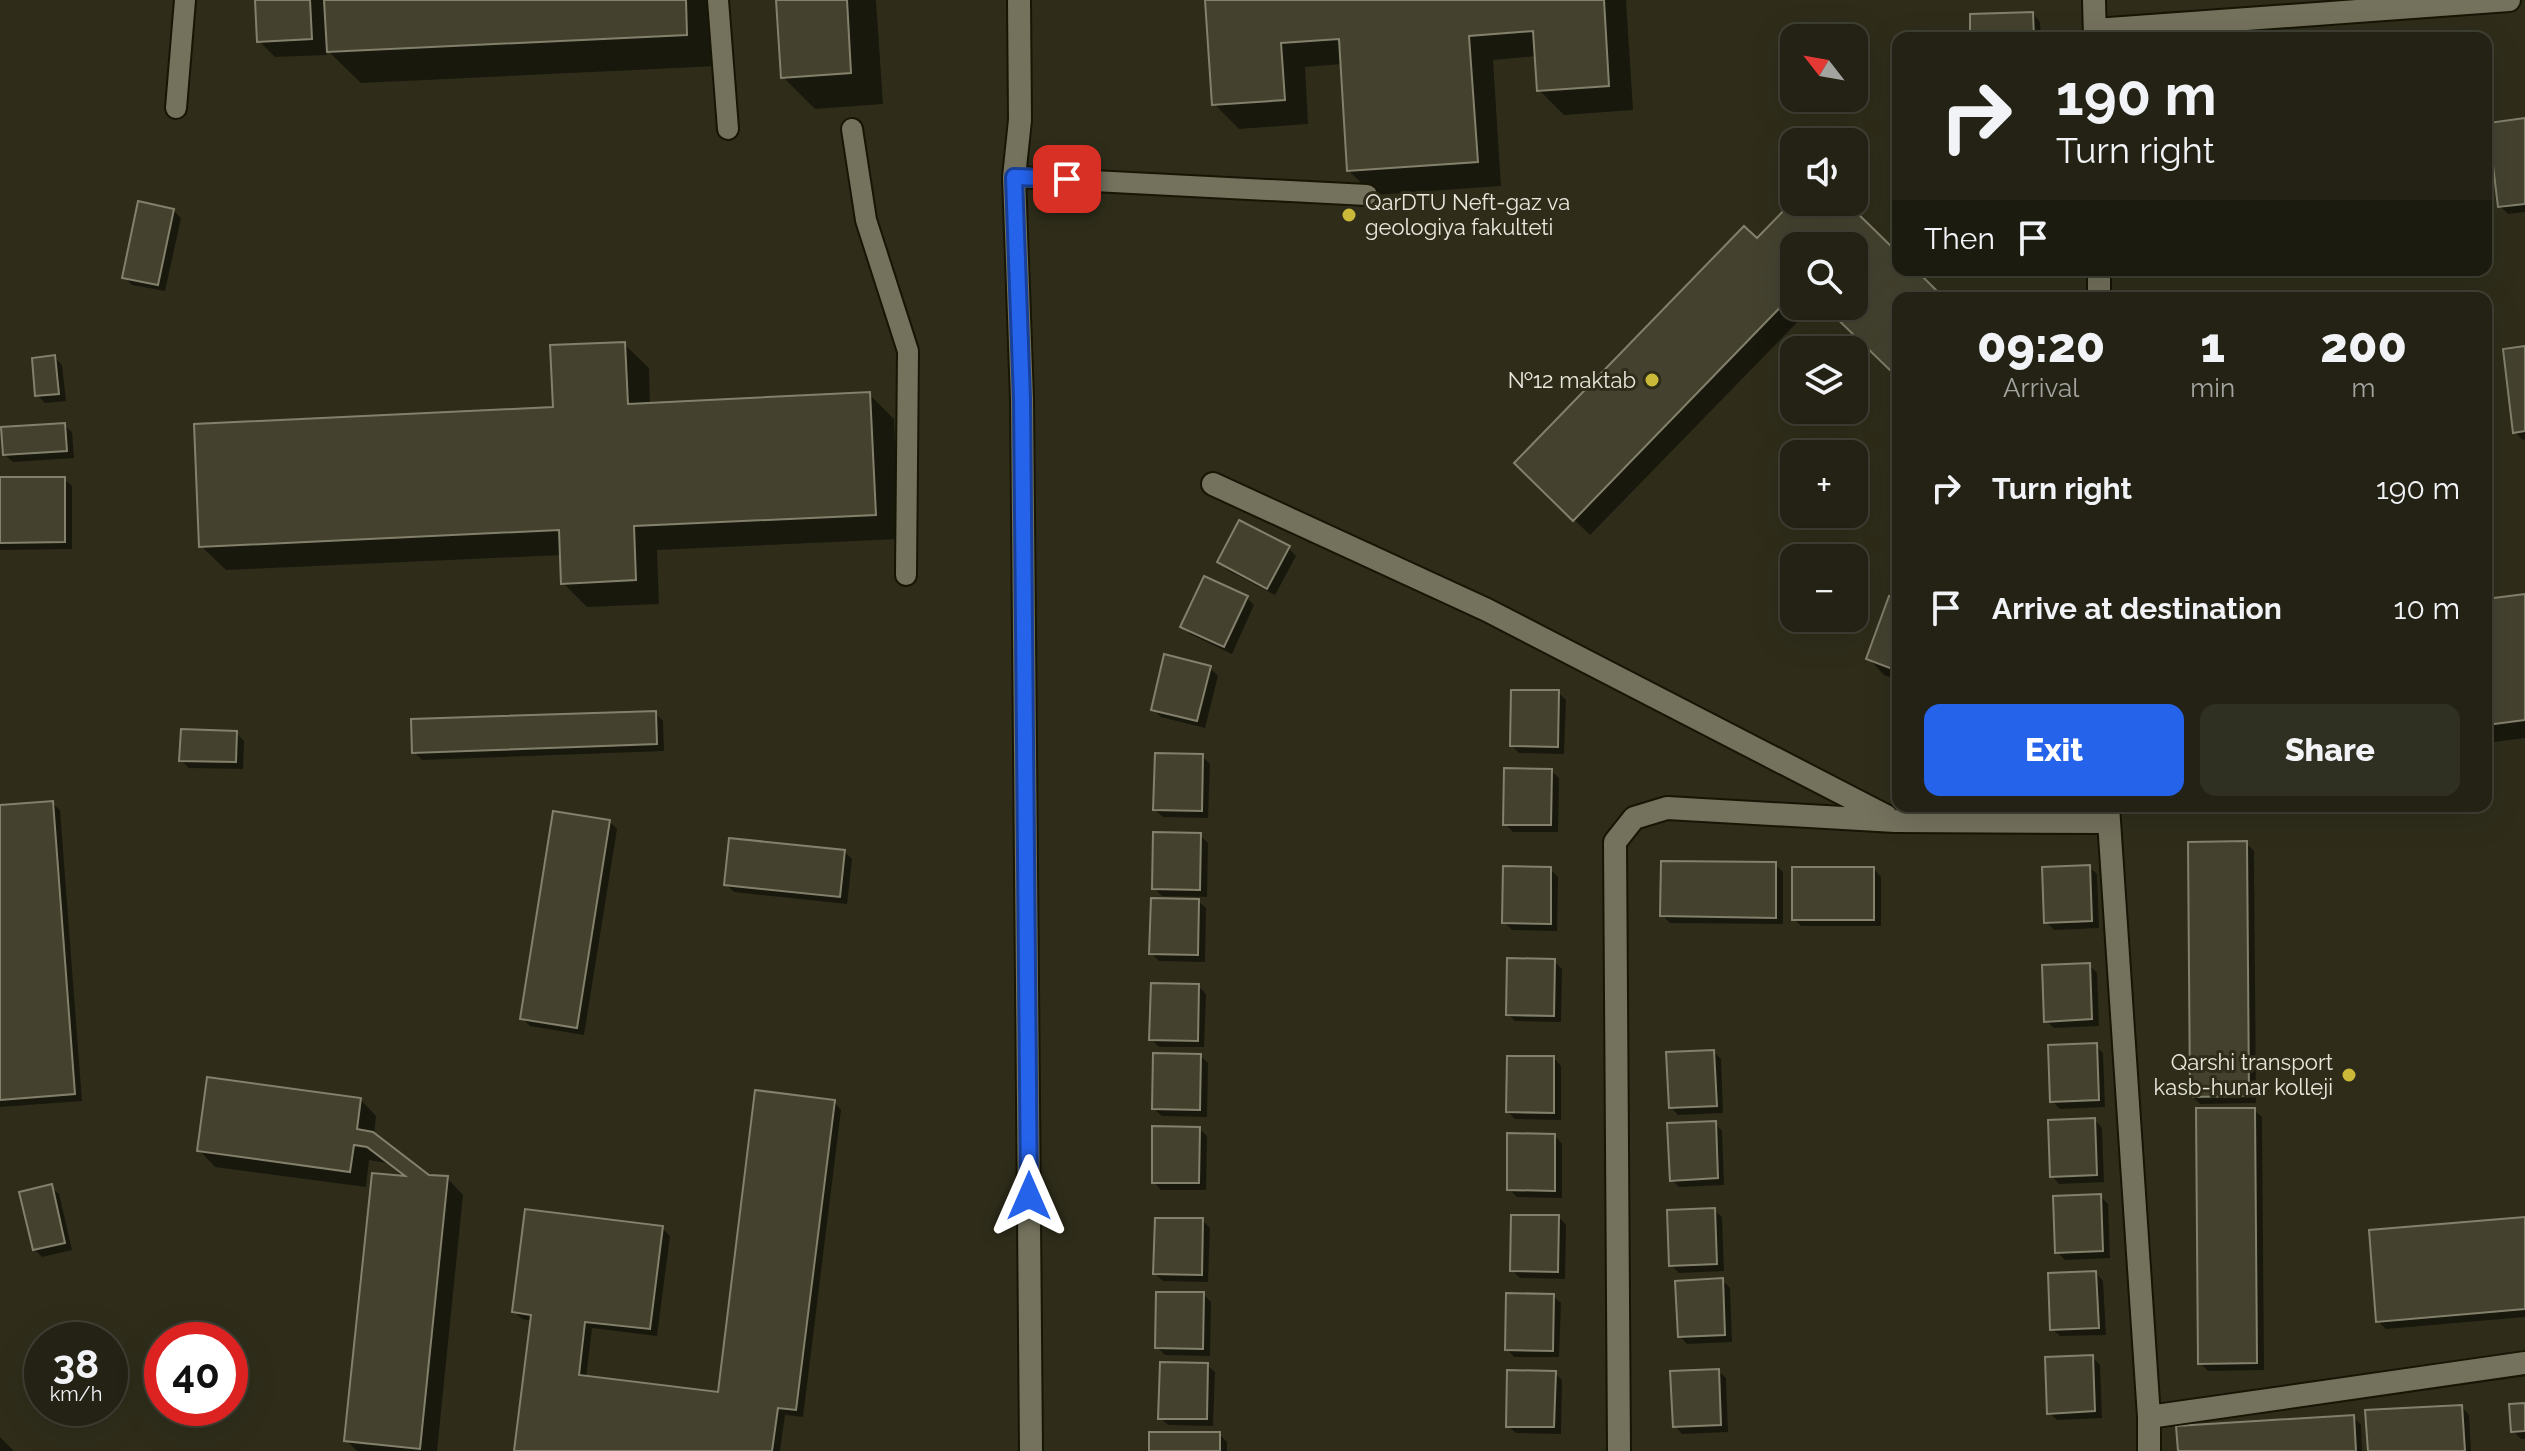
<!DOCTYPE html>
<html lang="en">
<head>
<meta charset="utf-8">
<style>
  body { margin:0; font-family:Raleway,sans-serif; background:#2f2f22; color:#f1f3f6; height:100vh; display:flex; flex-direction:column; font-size:30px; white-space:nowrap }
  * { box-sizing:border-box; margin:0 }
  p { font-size:26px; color:#a3a4a0 }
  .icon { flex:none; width:44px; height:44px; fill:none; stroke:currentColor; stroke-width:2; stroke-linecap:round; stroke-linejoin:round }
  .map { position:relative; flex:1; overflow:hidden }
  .panel { position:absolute; left:1892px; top:292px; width:600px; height:520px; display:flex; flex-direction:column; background:#232214; border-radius:16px; box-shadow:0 8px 32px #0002,0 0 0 2px #403f34 }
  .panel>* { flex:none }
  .top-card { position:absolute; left:1892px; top:32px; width:600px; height:244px; border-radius:16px; box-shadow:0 8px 32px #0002,0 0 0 2px #403f34; background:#232214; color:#f1f3f6; overflow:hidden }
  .needle { width:52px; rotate:301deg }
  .controls { position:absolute; left:1780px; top:24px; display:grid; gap:16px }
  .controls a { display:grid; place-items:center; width:88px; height:88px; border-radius:16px; background:#232214; box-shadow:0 8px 32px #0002,0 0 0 2px #403f34; font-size:40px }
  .speed { position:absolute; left:24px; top:1322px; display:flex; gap:16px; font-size:40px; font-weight:700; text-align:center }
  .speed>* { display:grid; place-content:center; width:104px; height:104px; border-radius:50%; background:#232214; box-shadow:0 8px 32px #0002,0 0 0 2px #403f34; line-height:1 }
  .speed small { font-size:20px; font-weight:400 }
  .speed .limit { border:12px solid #d22; background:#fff; color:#111 }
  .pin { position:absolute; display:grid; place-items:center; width:68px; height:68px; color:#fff; margin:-34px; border-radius:16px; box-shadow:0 4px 12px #0006 }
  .me { position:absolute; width:88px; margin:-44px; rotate:0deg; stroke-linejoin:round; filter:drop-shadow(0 0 6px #0008) }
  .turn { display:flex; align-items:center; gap:28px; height:168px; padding:0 32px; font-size:36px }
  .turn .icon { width:104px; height:104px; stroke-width:2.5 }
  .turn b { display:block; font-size:56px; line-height:68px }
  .then { display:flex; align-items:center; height:76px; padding:0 32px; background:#0003; gap:16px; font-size:30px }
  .eta { display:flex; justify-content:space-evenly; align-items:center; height:136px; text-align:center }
  .eta b { font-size:48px; font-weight:800; line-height:56px }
  .cta { display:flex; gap:16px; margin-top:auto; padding:16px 32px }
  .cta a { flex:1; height:92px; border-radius:16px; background:#2563eb; color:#fff; font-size:32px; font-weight:800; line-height:92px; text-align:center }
  .cta a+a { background:#2f2f22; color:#f1f3f6 }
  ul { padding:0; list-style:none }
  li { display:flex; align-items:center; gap:24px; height:120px; padding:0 32px }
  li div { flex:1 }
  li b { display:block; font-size:30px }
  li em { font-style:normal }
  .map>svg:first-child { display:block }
  .shadow { fill:#0007 }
  .building { fill:#44422f; stroke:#83816c; stroke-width:2 }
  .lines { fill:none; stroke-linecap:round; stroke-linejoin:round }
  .service-casing { stroke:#171504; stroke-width:24 }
  .minor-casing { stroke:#171504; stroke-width:26 }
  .tertiary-casing { stroke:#171504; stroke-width:26 }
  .service { stroke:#74725d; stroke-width:20 }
  .minor { stroke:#74725d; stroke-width:22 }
  .tertiary { stroke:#74725d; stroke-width:22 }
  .route-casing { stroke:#184099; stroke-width:20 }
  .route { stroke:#2563eb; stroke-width:14 }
  .poi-dot { fill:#cbba39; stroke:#2f2d1a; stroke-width:3 }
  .labels { text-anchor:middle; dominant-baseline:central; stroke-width:6; stroke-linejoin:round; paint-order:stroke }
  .poi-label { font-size:22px; fill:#eae8dd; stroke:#2f2d1a; text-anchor:end }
</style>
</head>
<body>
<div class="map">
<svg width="2525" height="1451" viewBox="0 0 2525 1451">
  <rect width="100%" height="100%" fill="#2f2d1a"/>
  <path class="shadow" d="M 257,0 L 716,0 L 718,66 L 361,83 L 327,50 L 327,55 L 275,57 L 259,41 Z
    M 778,0 L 876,0 L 883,104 L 815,109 L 783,77 Z
    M 1207,0 L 1626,0 L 1633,110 L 1564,115 L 1539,90 L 1537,56 L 1493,60 L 1501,186 L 1374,195 L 1349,171 L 1342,64 L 1305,67 L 1308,124 L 1239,129 L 1214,104 Z
    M 2033,14 L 2040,22 L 2041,38 L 1972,38 Z
    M 2525,120 L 2525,212 L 2508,214 L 2500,206 Z
    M 1795,202 L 1843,202 L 1898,256 L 1898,270 L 1913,270 L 1942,298 L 1898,298 L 1898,375 L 1827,306 L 1854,306 L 1854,246 L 1794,246 L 1794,306 L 1813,306 L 1590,535 L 1516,463 L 1757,241 Z
    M 173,210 L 181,218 L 165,291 L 132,285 L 124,277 Z
    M 624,344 L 649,368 L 650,404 L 869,394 L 894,419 L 899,539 L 657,550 L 659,604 L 587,607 L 563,583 L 562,555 L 226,570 L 201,546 L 555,408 Z
    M 2525,348 L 2525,439 L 2523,440 L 2515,432 Z
    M 54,357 L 62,365 L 66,401 L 45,403 L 37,395 Z
    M 64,425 L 72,432 L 74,458 L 13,462 L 5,455 Z
    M 0,479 L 64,479 L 72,486 L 72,549 L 0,550 Z
    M 1288,548 L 1296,556 L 1275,595 L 1227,570 L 1219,562 Z
    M 2525,596 L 2525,738 L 2486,743 L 2486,601 Z
    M 1247,598 L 1254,605 L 1232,654 L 1190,634 L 1183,627 Z
    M 1898,601 L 1898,680 L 1884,675 L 1868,658 Z
    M 1210,668 L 1218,676 L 1205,728 L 1161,717 L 1153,709 Z
    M 1558,692 L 1566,700 L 1564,754 L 1519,753 L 1512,746 Z
    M 655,713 L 663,721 L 664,751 L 422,760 L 414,752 Z
    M 236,733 L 244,741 L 243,769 L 189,768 L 181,760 Z
    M 1202,756 L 1210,764 L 1208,818 L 1163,817 L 1155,810 Z
    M 1551,771 L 1559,778 L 1558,832 L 1513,832 L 1505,824 Z
    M 52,803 L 60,810 L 82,1101 L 0,1107 L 0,807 Z
    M 610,822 L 617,829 L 584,1035 L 530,1026 L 522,1018 Z
    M 1200,835 L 1208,843 L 1207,897 L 1162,896 L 1154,888 Z
    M 2246,843 L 2254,851 L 2256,1103 L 2200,1104 L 2192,1096 Z
    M 844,851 L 852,859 L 847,904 L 734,892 L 726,885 Z
    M 1775,864 L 1783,872 L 1783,924 L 1670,923 L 1662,915 Z
    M 2089,867 L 2097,874 L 2099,928 L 2054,930 L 2046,922 Z
    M 1550,869 L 1558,877 L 1557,931 L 1512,930 L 1504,922 Z
    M 1874,869 L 1881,877 L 1881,926 L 1801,926 L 1794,919 Z
    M 1198,901 L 1206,908 L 1205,962 L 1159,961 L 1152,954 Z
    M 1554,961 L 1562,969 L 1561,1022 L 1515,1021 L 1508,1014 Z
    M 2089,965 L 2097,973 L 2099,1026 L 2054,1028 L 2046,1021 Z
    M 1198,986 L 1206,994 L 1204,1047 L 1159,1047 L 1151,1039 Z
    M 2096,1046 L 2103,1053 L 2105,1107 L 2060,1109 L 2052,1101 Z
    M 1714,1052 L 1721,1059 L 1723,1113 L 1678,1115 L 1671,1107 Z
    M 1201,1056 L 1208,1063 L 1207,1117 L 1162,1116 L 1154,1109 Z
    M 1554,1058 L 1561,1066 L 1561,1120 L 1515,1119 L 1508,1112 Z
    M 360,1099 L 376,1116 L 374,1135 L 429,1177 L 447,1178 L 463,1195 L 437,1451 L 357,1451 L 346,1440 L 406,1178 L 386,1163 L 369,1160 L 366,1187 L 215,1167 L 199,1150 Z
    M 834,1102 L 841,1110 L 803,1417 L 785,1415 L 780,1451 L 516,1451 L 532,1321 L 522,1319 L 514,1312 L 662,1228 L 670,1236 L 657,1336 L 592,1328 L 586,1378 L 719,1394 Z
    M 2254,1110 L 2262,1117 L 2264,1370 L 2208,1371 L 2200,1363 Z
    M 2095,1120 L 2102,1128 L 2104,1182 L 2059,1184 L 2052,1176 Z
    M 1715,1123 L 1722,1131 L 1724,1185 L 1679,1187 L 1672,1180 Z
    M 1200,1129 L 1207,1136 L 1206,1190 L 1161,1190 L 1154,1182 Z
    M 1555,1136 L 1562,1144 L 1562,1198 L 1517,1197 L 1509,1189 Z
    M 51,1187 L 59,1194 L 72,1250 L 42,1257 L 34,1249 Z
    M 2100,1196 L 2108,1204 L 2110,1258 L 2065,1260 L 2057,1252 Z
    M 1714,1210 L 1722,1217 L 1724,1271 L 1679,1273 L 1671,1265 Z
    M 1559,1217 L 1566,1225 L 1565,1279 L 1520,1278 L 1512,1270 Z
    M 2525,1219 L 2525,1317 L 2386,1329 L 2378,1321 Z
    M 1202,1220 L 1210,1228 L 1208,1282 L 1163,1281 L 1155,1274 Z
    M 2096,1273 L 2103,1281 L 2106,1335 L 2060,1336 L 2052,1329 Z
    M 1722,1280 L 1730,1288 L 1732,1342 L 1687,1344 L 1680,1336 Z
    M 1203,1294 L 1211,1302 L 1210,1356 L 1165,1355 L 1157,1347 Z
    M 1553,1296 L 1561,1303 L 1559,1357 L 1514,1357 L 1507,1349 Z
    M 2092,1357 L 2100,1365 L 2102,1418 L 2057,1420 L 2049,1413 Z
    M 1207,1365 L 1215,1372 L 1213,1426 L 1168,1425 L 1160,1418 Z
    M 1718,1371 L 1726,1378 L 1728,1432 L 1682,1434 L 1675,1426 Z
    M 1555,1373 L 1562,1380 L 1561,1434 L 1516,1433 L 1508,1426 Z
    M 2525,1405 L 2525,1439 L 2521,1439 L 2513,1431 Z
    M 2462,1407 L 2469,1415 L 2471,1451 L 2370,1451 Z
    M 2353,1417 L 2361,1425 L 2362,1451 L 2180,1451 Z
    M 1219,1434 L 1227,1442 L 1227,1451 L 1151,1451 Z
    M 0,1437 L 14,1451 L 0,1451 Z"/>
  <path class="building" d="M 255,0 L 310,0 L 312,39 L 257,42 Z
    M 324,0 L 686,0 L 687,35 L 327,52 Z
    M 776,0 L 847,0 L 851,73 L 781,78 Z
    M 1205,0 L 1604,0 L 1609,86 L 1537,91 L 1533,31 L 1469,36 L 1478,162 L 1347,171 L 1339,39 L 1281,43 L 1285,100 L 1212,105 Z
    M 2033,12 L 2034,38 L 1970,38 L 1970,14 Z
    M 2525,118 L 2525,204 L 2498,207 L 2488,123 Z
    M 1794,200 L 1794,202 L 1846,202 L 1898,253 L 1898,270 L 1916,270 L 1944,298 L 1898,298 L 1898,378 L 1824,306 L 1854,306 L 1854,246 L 1794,246 L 1794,293 L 1573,521 L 1514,463 L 1744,226 L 1757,238 Z
    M 138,201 L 174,209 L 158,285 L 122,278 Z
    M 625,342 L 628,404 L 870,392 L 876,515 L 634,526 L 636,580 L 561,584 L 559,530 L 199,547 L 194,424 L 553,407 L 550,345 Z
    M 2525,346 L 2525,431 L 2513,433 L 2503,349 Z
    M 55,355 L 59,394 L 35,396 L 32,358 Z
    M 65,423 L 67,451 L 3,455 L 1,427 Z
    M 0,477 L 65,477 L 65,542 L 0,543 Z
    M 1239,520 L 1290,546 L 1267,589 L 1217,562 Z
    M 1204,576 L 1248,596 L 1224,647 L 1180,627 Z
    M 2525,594 L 2525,720 L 2486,725 L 2486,599 Z
    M 1889,596 L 1898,599 L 1898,671 L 1866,659 Z
    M 1164,654 L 1211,666 L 1197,721 L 1151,710 Z
    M 1511,690 L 1559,690 L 1558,747 L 1510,746 Z
    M 656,711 L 657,744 L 412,753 L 411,719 Z
    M 181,729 L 237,731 L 236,762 L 179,761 Z
    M 1155,753 L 1203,754 L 1202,811 L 1153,810 Z
    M 1504,768 L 1552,769 L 1551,825 L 1503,825 Z
    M 53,801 L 75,1094 L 0,1100 L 0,805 Z
    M 553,811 L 610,820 L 577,1028 L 520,1019 Z
    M 1153,832 L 1201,833 L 1200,890 L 1152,889 Z
    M 729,838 L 845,850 L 840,897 L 724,885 Z
    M 2247,841 L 2249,1096 L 2190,1097 L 2188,842 Z
    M 1661,861 L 1776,862 L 1776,918 L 1660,916 Z
    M 2090,865 L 2092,921 L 2044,923 L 2042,867 Z
    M 1503,866 L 1551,867 L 1551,924 L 1502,923 Z
    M 1792,867 L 1874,867 L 1874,920 L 1792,920 Z
    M 1151,898 L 1199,899 L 1198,955 L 1149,954 Z
    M 1507,958 L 1555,959 L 1554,1016 L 1506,1015 Z
    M 2090,963 L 2092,1019 L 2044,1022 L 2042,965 Z
    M 1151,983 L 1199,984 L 1198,1041 L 1149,1040 Z
    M 2097,1043 L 2099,1100 L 2050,1102 L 2048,1045 Z
    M 1714,1050 L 1717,1106 L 1669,1108 L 1666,1052 Z
    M 1153,1053 L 1201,1054 L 1200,1110 L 1152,1109 Z
    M 1507,1056 L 1554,1056 L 1554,1113 L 1506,1112 Z
    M 207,1077 L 361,1098 L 357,1129 L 373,1132 L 429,1175 L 448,1176 L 420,1449 L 344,1441 L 372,1173 L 405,1176 L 367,1147 L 354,1145 L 350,1172 L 197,1151 Z
    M 755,1090 L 835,1100 L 796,1410 L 778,1408 L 772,1451 L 514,1451 L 531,1315 L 512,1312 L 525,1209 L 663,1226 L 650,1329 L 585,1322 L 579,1375 L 718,1392 Z
    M 2196,1108 L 2255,1108 L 2257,1363 L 2198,1364 Z
    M 2095,1118 L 2097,1175 L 2050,1177 L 2048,1120 Z
    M 1716,1121 L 1718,1178 L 1670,1181 L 1667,1123 Z
    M 1152,1126 L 1200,1127 L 1199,1183 L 1152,1183 Z
    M 1507,1133 L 1555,1134 L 1555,1191 L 1507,1190 Z
    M 52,1184 L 65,1243 L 33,1250 L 19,1192 Z
    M 2101,1194 L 2103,1251 L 2055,1253 L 2053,1196 Z
    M 1715,1208 L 1717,1264 L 1669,1266 L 1667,1210 Z
    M 1511,1215 L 1559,1215 L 1558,1272 L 1510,1271 Z
    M 2525,1217 L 2525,1309 L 2376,1322 L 2369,1230 Z
    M 1155,1218 L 1203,1218 L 1202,1275 L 1153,1274 Z
    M 2096,1271 L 2099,1328 L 2050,1330 L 2048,1273 Z
    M 1723,1278 L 1725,1335 L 1678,1337 L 1675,1281 Z
    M 1156,1292 L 1204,1292 L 1203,1349 L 1155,1348 Z
    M 1506,1293 L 1554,1294 L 1553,1351 L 1505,1350 Z
    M 2093,1355 L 2095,1411 L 2047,1414 L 2045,1357 Z
    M 1160,1362 L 1208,1363 L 1207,1419 L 1158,1419 Z
    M 1719,1369 L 1721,1425 L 1673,1427 L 1670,1371 Z
    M 1507,1370 L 1556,1371 L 1554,1427 L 1506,1427 Z
    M 2525,1403 L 2525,1431 L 2511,1432 L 2509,1404 Z
    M 2462,1405 L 2465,1451 L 2368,1451 L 2365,1410 Z
    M 2354,1415 L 2356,1451 L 2178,1451 L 2176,1426 Z
    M 1149,1432 L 1220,1432 L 1220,1451 L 1149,1451 Z"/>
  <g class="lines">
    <defs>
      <path id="service" d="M 718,0 L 728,129
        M 176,108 L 185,0
        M 852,129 L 866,220 L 908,351 L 906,575
        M 1014,177 L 1367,195"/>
      <path id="minor" d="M 2094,0 L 2095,38
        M 2095,30 L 2509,0
        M 2099,270 L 2099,298
        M 1213,484 L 1487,610 L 1886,816
        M 2108,806 L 2149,1417 L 2149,1451
        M 2149,1417 L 2525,1363
        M 1619,1451 L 1615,842 L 1634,818 L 1667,808 L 1895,821 L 2108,822"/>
      <path id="tertiary" d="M 1019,0 L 1020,120 L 1014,177 L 1022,399 L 1031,1451"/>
    </defs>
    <use href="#service" class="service-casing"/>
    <use href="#minor" class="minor-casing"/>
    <use href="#tertiary" class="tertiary-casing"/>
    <use href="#service" class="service"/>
    <use href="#minor" class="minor"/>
    <use href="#tertiary" class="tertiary"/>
  </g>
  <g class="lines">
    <defs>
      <path id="route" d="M 1029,1196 L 1022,399 L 1014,177 L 1067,179"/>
    </defs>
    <use href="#route" class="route-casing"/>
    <use href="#route" class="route"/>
  </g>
  <g class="poi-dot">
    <circle cx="1349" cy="215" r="8"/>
    <circle cx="1652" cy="380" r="8"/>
    <circle cx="2349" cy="1075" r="8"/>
  </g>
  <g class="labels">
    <g class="poi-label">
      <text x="1365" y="202" text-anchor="start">QarDTU Neft-gaz va<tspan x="1365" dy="25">geologiya fakulteti</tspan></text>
      <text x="1636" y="380">№12 maktab</text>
      <text x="2333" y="1062">Qarshi transport<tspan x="2333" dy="25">kasb-hunar kolleji</tspan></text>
    </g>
  </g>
</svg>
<div class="controls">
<a><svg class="needle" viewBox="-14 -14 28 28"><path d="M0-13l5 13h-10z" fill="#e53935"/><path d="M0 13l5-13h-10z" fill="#a3a4a0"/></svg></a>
<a><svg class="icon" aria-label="sound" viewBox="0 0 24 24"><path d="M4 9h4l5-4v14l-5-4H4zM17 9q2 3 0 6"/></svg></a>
<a><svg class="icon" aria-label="search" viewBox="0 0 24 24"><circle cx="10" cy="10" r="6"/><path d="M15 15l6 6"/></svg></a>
<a><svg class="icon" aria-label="layers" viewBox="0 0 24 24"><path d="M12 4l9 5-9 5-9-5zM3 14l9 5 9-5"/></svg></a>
<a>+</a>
<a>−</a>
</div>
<div class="speed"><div>38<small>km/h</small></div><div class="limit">40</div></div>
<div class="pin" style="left:1067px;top:179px;background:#d93025"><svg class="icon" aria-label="arrive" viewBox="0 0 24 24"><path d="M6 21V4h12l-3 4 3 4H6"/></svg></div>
<svg class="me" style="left:1029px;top:1196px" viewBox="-20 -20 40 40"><path d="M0-17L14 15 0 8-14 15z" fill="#2563eb" stroke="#fff" stroke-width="4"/></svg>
<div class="top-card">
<div class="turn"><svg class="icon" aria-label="right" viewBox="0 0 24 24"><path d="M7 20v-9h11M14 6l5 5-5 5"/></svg><div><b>190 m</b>Turn right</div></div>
<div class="then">Then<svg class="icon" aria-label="arrive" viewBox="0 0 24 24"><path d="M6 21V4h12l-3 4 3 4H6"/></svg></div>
</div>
<section class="panel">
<div class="eta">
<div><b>09:20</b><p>Arrival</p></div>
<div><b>1</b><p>min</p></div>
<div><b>200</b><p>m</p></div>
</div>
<ul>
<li><svg class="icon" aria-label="right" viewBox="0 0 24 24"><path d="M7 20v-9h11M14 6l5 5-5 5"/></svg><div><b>Turn right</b></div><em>190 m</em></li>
<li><svg class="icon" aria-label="arrive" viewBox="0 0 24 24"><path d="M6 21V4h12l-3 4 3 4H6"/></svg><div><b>Arrive at destination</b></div><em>10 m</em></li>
</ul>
<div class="cta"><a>Exit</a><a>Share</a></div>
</section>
</div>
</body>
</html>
